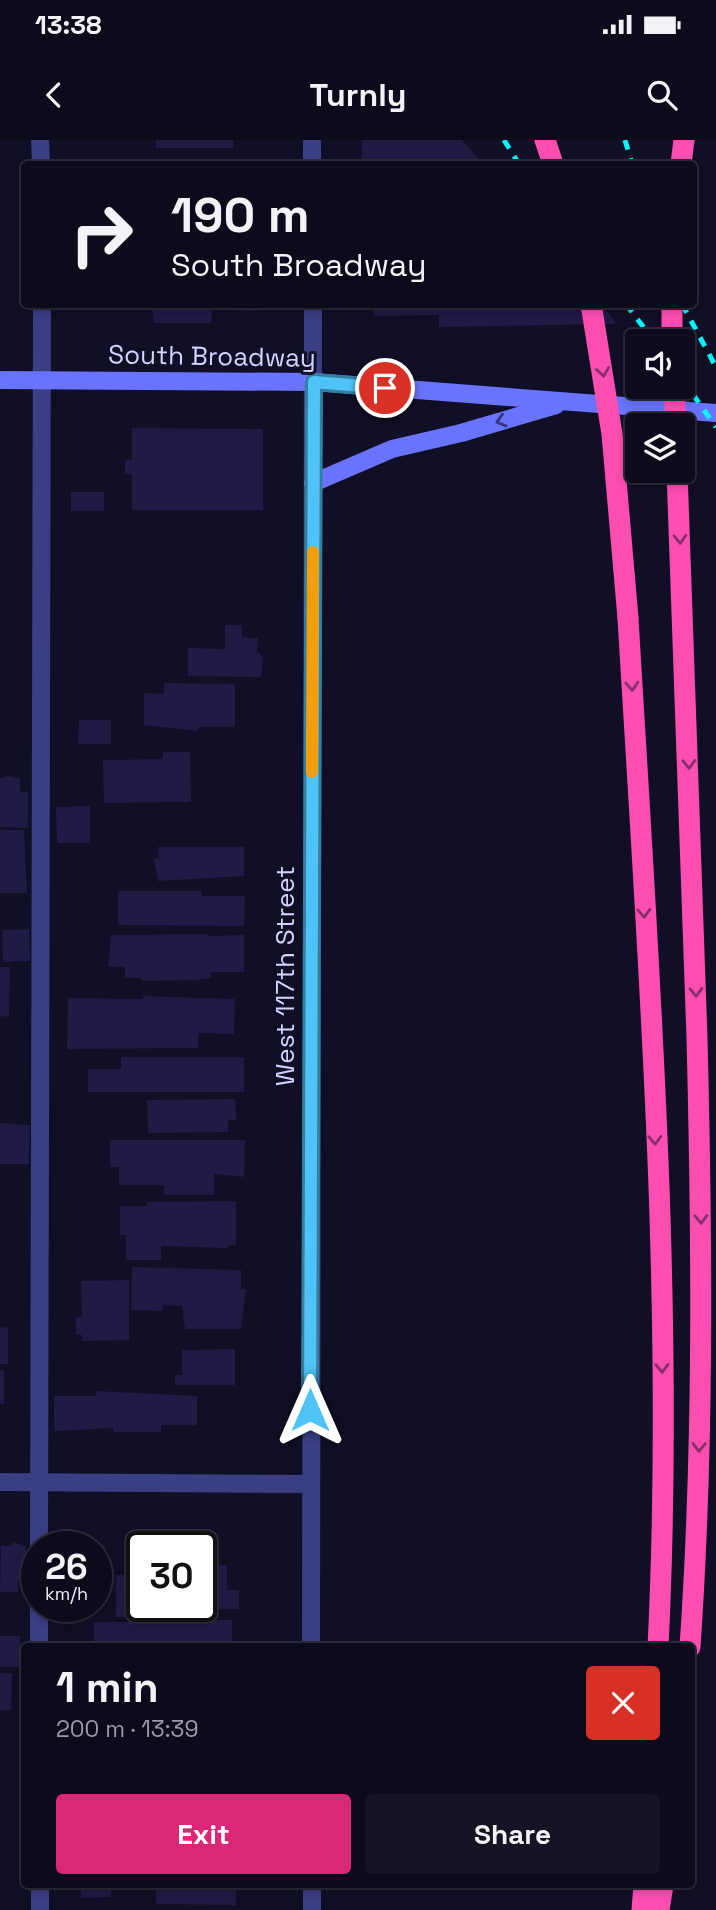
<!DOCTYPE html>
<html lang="en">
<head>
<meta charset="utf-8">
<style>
  body { margin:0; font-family:"Space Grotesk",sans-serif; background:#151425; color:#f1f3f6; height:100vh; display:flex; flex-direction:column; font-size:26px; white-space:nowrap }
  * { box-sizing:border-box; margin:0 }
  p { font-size:23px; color:#9a9ba3 }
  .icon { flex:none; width:38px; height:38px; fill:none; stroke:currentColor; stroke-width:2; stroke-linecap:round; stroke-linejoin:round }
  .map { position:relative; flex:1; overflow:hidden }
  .panel { position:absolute; left:21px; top:1503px; width:674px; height:245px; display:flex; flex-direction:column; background:#0c0b1c; border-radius:7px; box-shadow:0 4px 10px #0003,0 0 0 2px #2c2b3b }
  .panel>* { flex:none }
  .banner { position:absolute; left:21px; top:21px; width:676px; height:147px; border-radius:7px; box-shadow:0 4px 10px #0003,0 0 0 2px #2c2b3b; background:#0c0b1c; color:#f1f3f6; overflow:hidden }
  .tools { position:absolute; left:625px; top:189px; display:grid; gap:14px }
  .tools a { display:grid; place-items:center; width:70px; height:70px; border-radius:7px; background:#0c0b1c; box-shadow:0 4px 10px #0003,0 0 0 2px #2c2b3b; font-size:35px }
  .speed { position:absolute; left:21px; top:1391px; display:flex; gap:14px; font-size:35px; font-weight:700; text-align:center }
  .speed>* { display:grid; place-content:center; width:91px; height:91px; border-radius:50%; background:#0c0b1c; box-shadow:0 4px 10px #0003,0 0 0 2px #2c2b3b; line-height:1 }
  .speed small { font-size:18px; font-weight:400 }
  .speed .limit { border:4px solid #111; border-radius:10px; background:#fff; color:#111 }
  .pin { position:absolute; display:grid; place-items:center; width:60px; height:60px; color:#fff; margin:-30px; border:4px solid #fff; border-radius:50%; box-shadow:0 2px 7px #0007 }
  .me { position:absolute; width:77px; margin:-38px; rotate:0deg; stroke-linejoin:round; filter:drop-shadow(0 0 5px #0008) }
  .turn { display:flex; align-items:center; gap:24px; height:147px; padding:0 35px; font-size:32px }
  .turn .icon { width:91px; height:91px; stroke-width:2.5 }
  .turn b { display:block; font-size:49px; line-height:60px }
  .round { display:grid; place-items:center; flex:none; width:74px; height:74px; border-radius:7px; background:#151425 }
  .summary { display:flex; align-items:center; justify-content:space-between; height:119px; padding:0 35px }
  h1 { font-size:42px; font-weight:700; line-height:52px }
  .button { display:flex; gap:14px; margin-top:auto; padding:14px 35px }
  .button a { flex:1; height:80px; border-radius:7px; background:#db2777; color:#fff; font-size:28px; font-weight:700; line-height:80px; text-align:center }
  .button a+a { background:#151425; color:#f1f3f6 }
  .status { display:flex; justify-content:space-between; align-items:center; height:49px; padding:0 35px; background:#0c0b1c; direction:ltr }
  .status svg { height:19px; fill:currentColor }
  header { display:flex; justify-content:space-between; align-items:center; height:91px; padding:0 35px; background:#0c0b1c; font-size:32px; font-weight:700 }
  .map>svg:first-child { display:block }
  .building { fill:#201b45 }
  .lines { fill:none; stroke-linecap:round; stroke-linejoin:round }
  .service { stroke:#3a3e83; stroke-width:18 }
  .minor { stroke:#3a3e83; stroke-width:18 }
  .secondary { stroke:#6a73fe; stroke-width:18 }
  .motorway { stroke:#fe4eb2; stroke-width:21 }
  .rail { stroke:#02f9fc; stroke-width:5; stroke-dasharray:10 9; stroke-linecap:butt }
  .motorway-bridge { stroke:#fe4eb2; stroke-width:21 }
  .oneway { stroke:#872e6c }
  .oneway2 { stroke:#34377c }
  .route-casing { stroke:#337fa1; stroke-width:18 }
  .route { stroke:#4fc3f7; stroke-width:12 }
  .slow { stroke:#f59e0b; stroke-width:12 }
  .labels { text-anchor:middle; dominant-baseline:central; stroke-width:6; stroke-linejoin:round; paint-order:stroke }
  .street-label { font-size:26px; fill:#d4d2ff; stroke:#100f25 }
</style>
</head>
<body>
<div class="status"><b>13:38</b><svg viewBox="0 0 49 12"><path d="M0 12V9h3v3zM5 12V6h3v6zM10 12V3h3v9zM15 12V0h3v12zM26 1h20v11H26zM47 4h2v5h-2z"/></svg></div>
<header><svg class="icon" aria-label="back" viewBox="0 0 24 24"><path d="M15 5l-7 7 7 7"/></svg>Turnly<svg class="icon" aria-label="search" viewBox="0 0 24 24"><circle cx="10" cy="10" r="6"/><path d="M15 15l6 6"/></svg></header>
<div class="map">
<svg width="716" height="1770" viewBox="0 0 716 1770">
  <rect width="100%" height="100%" fill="#100f25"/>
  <path class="building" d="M 156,0 L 233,0 L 233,8 L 156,8 Z
    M 362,0 L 462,0 L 483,24 L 362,24 Z
    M 152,164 L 213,164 L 211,183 L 154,183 Z
    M 221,164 L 259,164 L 259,171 L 221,170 Z
    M 373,164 L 601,164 L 617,184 L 439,187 L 439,175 L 374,176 Z
    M 132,288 L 263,289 L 263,370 L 132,370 L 132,334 L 125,334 L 125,320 L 132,320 Z
    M 71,352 L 104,352 L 104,371 L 71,371 Z
    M 225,485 L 242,485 L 242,497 L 258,498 L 257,512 L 263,517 L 261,537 L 188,536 L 188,508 L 225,509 Z
    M 164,543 L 235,544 L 235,587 L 200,587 L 196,591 L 144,585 L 144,553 L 164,554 Z
    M 79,580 L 111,580 L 111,604 L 78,604 Z
    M 163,612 L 190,612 L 191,662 L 104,663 L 103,620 L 163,619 Z
    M 8,636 L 20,638 L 20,652 L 28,652 L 28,688 L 0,687 L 0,638 Z
    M 90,666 L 90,703 L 57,703 L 56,667 Z
    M 0,690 L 24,690 L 27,753 L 0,753 Z
    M 158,707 L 244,707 L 244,736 L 158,741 L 154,719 L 159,719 Z
    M 118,751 L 202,751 L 202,756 L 245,756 L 244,786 L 118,785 Z
    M 29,789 L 30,821 L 3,822 L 2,790 Z
    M 208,794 L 208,796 L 244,795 L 244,832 L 211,832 L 211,838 L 196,840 L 141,841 L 141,838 L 125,838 L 125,827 L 108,827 L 111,795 Z
    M 0,827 L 10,827 L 9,877 L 0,876 Z
    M 143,856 L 235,859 L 234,894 L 198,893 L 198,908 L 67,909 L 68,858 L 143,859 Z
    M 121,917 L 244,917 L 244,952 L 88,952 L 88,929 L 121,929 Z
    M 235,959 L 236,980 L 228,980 L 228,992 L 148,993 L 147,960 Z
    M 0,983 L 30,985 L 29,1024 L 0,1024 Z
    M 110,1000 L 245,1000 L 244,1037 L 214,1034 L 214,1055 L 164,1055 L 164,1045 L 119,1045 L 119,1027 L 110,1027 Z
    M 236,1061 L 236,1105 L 228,1105 L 228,1108 L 161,1106 L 161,1120 L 126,1120 L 126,1095 L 120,1095 L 120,1066 L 147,1066 L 147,1062 Z
    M 132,1127 L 241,1130 L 241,1149 L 246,1149 L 241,1189 L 185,1189 L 182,1166 L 163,1165 L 163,1171 L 131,1170 Z
    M 129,1140 L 129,1200 L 82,1201 L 82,1195 L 76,1195 L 76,1177 L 82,1177 L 81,1141 Z
    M 8,1187 L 8,1224 L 0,1224 L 0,1188 Z
    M 235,1209 L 235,1245 L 175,1245 L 175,1235 L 182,1235 L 182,1210 Z
    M 0,1230 L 4,1230 L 4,1264 L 0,1264 Z
    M 96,1251 L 197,1256 L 197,1285 L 161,1285 L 161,1292 L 113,1292 L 113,1288 L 54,1291 L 54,1256 L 96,1256 Z
    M 13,1402 L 26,1406 L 26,1431 L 30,1431 L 30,1436 L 26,1436 L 26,1441 L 18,1441 L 18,1452 L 0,1452 L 1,1406 L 11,1406 Z
    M 96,1405 L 105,1405 L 105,1423 L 109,1423 L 109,1432 L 105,1432 L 105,1461 L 96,1461 Z
    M 201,1425 L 227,1425 L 227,1450 L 239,1450 L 239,1469 L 201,1469 Z
    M 116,1435 L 142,1435 L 142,1466 L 150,1466 L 150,1477 L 116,1477 Z
    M 182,1480 L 232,1480 L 232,1507 L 116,1507 L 116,1503 L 94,1503 L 94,1482 L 182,1482 Z
    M 0,1496 L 20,1496 L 20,1527 L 0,1527 Z
    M 0,1533 L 12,1533 L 11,1570 L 0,1570 Z
    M 81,1745 L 111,1745 L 111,1757 L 81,1758 Z
    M 156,1745 L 236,1745 L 236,1765 L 156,1764 Z"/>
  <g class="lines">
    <path class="service" d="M 40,0 L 41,24
      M 39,1407 L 42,164
      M 39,1466 L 39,1507
      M 40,1745 L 40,1770"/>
    <path class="minor" d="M 312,0 L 312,24
      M 0,1342 L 310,1344
      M 311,1507 L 313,164
      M 312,1745 L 312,1770"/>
    <path class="secondary" d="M 0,240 L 314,242 L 716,273
      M 313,343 L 392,309 L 461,293 L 556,265"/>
    <path class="motorway" d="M 545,0 L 553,24
      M 681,24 L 684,0
      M 672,201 L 672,164
      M 677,331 C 685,520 692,709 697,898 C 702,1101 704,1304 690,1507
      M 628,478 C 648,819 675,1164 658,1507
      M 642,1770 L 644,1745
      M 659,1770 L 663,1745"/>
    <path class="rail" d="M 504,0 L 519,24
      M 625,0 L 632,24
      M 626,164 L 654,201
      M 682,164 L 716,227
      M 682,239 L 716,287"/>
    <path class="motorway-bridge" d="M 591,164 L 612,294 L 628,478
      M 674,247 L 676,285"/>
  </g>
  <defs><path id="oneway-chevron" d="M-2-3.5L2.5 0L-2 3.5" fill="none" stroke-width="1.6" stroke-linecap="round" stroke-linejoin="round" transform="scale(1.75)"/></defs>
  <g class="oneway">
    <use href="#oneway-chevron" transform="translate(603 232) rotate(81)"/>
    <use href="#oneway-chevron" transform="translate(680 399) rotate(88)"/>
    <use href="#oneway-chevron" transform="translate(632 546) rotate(87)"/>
    <use href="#oneway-chevron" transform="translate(689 624) rotate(88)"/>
    <use href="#oneway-chevron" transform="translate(644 773) rotate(87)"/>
    <use href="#oneway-chevron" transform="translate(696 852) rotate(88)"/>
    <use href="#oneway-chevron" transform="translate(655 1000) rotate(88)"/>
    <use href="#oneway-chevron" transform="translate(701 1079) rotate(89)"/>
    <use href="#oneway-chevron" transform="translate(662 1228) rotate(89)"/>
    <use href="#oneway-chevron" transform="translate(699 1307) rotate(91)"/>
  </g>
  <use class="oneway2" href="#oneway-chevron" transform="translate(501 281) rotate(163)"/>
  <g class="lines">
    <defs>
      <path id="route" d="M 310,1270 L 314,242 L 385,248"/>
    </defs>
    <use href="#route" class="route-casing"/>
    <use href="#route" class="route"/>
    <path class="slow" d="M 312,632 L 313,412"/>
  </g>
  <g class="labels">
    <g class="street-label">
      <text transform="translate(212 216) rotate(1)">South Broadway</text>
      <text transform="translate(285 836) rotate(-90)">West 117th Street</text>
    </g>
  </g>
</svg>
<div class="tools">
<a><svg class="icon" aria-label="sound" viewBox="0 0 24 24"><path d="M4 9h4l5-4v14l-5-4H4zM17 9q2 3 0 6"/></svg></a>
<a><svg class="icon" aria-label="layers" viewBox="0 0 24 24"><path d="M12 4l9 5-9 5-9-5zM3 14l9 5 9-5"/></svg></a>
</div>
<div class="speed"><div>26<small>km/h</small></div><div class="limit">30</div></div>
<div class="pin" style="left:385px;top:248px;background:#d93025"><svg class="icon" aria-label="arrive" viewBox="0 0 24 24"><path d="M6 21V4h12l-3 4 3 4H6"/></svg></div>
<svg class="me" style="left:310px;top:1270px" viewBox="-20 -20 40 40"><path d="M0-17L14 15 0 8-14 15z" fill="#4fc3f7" stroke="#fff" stroke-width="4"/></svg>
<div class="banner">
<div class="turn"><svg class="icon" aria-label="right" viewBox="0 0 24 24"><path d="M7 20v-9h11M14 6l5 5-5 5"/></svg><div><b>190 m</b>South Broadway</div></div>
</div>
<section class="panel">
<div class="summary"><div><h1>1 min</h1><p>200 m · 13:39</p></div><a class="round" style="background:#d93025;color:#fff"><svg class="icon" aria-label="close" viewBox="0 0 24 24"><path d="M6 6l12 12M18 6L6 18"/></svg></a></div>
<div class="button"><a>Exit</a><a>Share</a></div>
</section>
</div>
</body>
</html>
